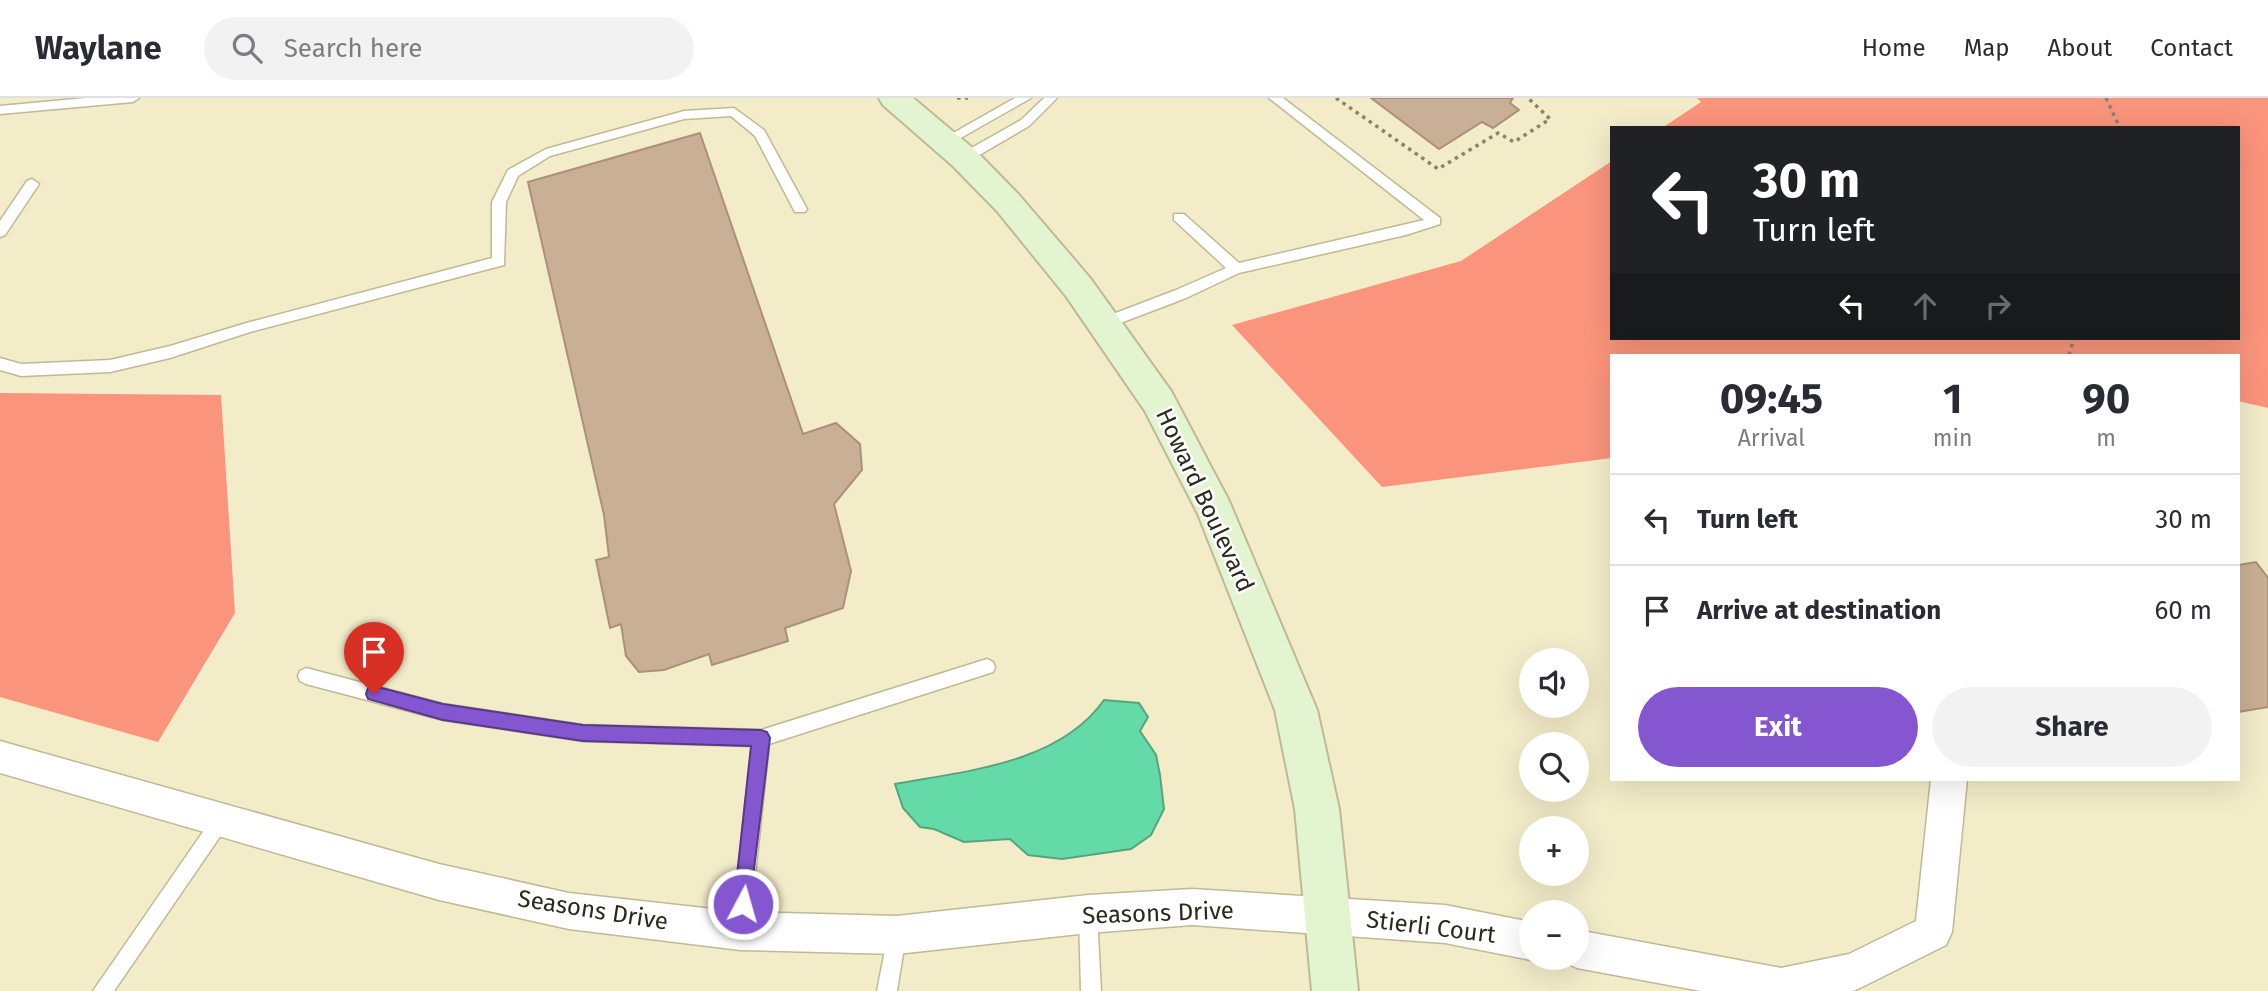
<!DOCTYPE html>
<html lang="en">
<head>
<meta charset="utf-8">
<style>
  body { margin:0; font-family:"Fira Sans",sans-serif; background:#f2f2f3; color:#2b2b33; height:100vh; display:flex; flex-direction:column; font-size:26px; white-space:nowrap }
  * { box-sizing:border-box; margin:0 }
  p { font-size:23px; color:#7c7c81 }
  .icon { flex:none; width:38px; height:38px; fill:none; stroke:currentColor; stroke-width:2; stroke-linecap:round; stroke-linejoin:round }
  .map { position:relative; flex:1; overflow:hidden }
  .drawer { position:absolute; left:1610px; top:256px; width:630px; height:427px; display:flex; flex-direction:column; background:#fff; border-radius:0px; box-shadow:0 7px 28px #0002 }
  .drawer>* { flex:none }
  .guide { position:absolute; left:1610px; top:28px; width:630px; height:214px; border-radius:0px; box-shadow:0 7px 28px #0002; background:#202124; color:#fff; overflow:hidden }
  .fabs { position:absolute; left:1519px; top:550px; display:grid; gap:14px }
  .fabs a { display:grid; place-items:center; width:70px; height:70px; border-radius:50%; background:#fff; box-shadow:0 7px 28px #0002; font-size:35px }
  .pin { position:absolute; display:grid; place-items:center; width:60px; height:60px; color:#fff; margin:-72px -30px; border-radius:50% 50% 50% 0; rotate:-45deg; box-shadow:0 0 7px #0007 }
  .pin .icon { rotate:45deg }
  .me { position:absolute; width:77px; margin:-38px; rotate:6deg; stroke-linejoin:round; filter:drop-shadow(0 0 5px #0008) }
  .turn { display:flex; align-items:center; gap:24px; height:147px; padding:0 28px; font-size:32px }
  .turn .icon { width:91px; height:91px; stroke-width:2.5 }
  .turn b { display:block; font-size:49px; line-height:60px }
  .lanes { display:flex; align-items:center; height:66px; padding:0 28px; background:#0003; justify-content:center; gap:35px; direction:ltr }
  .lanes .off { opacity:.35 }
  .eta { display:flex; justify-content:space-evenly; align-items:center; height:119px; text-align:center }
  .eta b { font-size:42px; font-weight:700; line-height:49px }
  .cta { display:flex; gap:14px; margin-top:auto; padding:14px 28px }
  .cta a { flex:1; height:80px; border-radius:42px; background:#8457d1; color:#fff; font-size:28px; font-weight:700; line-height:80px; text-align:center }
  .cta a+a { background:#f2f2f3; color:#2b2b33 }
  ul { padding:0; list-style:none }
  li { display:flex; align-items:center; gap:21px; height:91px; padding:0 28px; border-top:2px solid #e1e1e2 }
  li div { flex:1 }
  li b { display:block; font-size:26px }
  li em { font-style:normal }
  header { display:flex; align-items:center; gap:42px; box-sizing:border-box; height:98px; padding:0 35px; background:#fff; border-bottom:2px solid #e1e1e2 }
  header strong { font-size:33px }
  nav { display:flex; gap:38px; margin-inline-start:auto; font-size:24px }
  .search { width:490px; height:63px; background:#f2f2f3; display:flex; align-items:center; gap:18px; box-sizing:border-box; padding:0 24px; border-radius:38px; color:#7c7c81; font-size:26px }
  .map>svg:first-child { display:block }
  .forest { fill:#fa947c }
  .water { fill:#65daa9; stroke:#54a57e; stroke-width:2 }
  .building { fill:#c9af95; stroke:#ab9178; stroke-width:2 }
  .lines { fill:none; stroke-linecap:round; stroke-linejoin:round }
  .lane-casing { stroke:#bfb996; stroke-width:3 }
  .street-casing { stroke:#bfb996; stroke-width:3 }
  .secondary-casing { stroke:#bfb996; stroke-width:4 }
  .path { stroke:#88846c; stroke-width:3.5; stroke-dasharray:3.5 4.5; stroke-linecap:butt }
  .lane { fill:#fff; fill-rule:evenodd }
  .street { fill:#fff; fill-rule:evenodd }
  .secondary { fill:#e3f5d0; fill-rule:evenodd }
  .route { fill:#8457d1; stroke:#563988; stroke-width:2 }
  .labels { text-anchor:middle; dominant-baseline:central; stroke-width:5; stroke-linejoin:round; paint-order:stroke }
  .street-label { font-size:24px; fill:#2b291b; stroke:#fff }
</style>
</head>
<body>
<header>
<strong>Waylane</strong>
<div class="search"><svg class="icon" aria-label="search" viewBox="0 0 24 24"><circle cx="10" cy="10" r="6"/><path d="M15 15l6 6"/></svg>Search here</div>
<nav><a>Home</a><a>Map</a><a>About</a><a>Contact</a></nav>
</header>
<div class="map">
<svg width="2268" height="893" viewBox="0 0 2268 893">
  <rect width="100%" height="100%" fill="#f3ecc9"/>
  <path class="forest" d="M 1697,0 L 2268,0 L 2268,310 L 2238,303 L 2238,257 L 1612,257 L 1612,360 L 1382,389 L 1232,227 L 1461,163 L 1612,63 L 1612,240 L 2238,240 L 2238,30 L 1662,30 L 1701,4 Z
    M 0,295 L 221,297 L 235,515 L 158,644 L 0,599 Z"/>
  <path class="water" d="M 1104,602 L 1139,605 L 1148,619 L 1140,633 L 1156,657 L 1160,677 L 1164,711 L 1151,737 L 1131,751 L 1062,761 L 1028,757 L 1010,741 L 964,744 L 934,731 L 920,729 L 903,710 L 895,686 C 965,673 1059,666 1104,602 Z"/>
  <path class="building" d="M 1371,0 L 1513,0 L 1510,5 L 1519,12 L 1493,30 L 1482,24 L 1439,51 Z
    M 700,35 L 803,336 L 836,325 L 860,346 L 862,372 L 834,406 L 851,473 L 843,510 L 785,530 L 788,543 L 712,567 L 709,556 L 664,572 L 639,574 L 626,558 L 621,526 L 610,530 L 596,462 L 609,459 L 604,417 L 528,84 Z
    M 2256,464 L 2268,480 L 2268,609 L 2238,614 L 2238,467 Z"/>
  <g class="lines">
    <defs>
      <path id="lane" d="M 86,0 L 139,0 L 133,4 L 0,16 L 0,8 Z
        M 1015,0 L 1031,0 L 950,46 L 940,46 L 939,43 Z
        M 1044,0 L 1057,0 L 1029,28 L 969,63 L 959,63 L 959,57 L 1021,22 Z
        M 1269,0 L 1283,0 L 1440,120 L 1440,126 L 1406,137 L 1239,175 L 1186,200 L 1110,229 L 1100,229 L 1098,225 L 1100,221 L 1176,192 L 1226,170 L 1174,122 L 1174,116 L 1184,116 L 1239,165 L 1424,122 Z
        M 734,10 L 764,32 L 807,111 L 805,114 L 795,114 L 755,38 L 731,18 L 684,21 L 550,58 L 518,78 L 506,104 L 504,167 L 250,234 L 170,260 L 110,274 L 21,278 L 0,272 L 0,260 L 21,266 L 110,262 L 170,248 L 250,224 L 492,160 L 492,104 L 508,72 L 546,51 L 684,13 Z
        M 32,81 L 39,86 L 5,137 L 0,139 L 0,123 L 27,83 Z
        M 987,561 L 993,564 L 995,569 L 993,574 L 769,646 L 749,833 L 747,840 L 740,842 L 733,840 L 731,833 L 752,648 L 583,643 L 443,622 L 306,586 L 300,583 L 298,578 L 300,573 L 306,570 L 443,606 L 583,627 L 761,632 Z
        M 222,712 L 228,715 L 231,721 L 228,727 L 114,893 L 93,893 L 216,715 Z
        M 1088,807 L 1095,809 L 1097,816 L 1101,893 L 1081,893 L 1079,816 L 1081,809 Z
        M 897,828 L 904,830 L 906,837 L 897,893 L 877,893 L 888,837 L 890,830 Z"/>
      <path id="street" d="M 0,643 L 439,766 L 569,795 L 740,814 L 897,818 L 1088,797 L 1192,791 L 1445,807 L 1531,824 L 1531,859 L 1537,859 L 1531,862 L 1445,845 L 1192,827 L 1088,835 L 897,856 L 740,852 L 569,831 L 439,802 L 0,675 Z
        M 1931,681 L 1967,681 L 1952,834 L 1946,847 L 1866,887 L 1853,893 L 1701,893 L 1577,870 L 1564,864 L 1562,859 L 1577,859 L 1577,832 L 1781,870 L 1849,856 L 1916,823 Z"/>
      <path id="secondary" d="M 879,0 L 913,0 L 975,52 L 1019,97 L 1090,180 L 1171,293 L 1229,403 L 1317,612 L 1339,711 L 1358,893 L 1312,893 L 1295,711 L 1275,612 L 1198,416 L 1145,313 L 1066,198 L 997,113 L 953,68 L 883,7 Z"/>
    </defs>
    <use href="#lane" class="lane-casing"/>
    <use href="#street" class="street-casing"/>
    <use href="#secondary" class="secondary-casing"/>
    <path class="path" d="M 957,0 L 968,0
      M 1336,0 L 1438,71 L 1498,35 L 1514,44 L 1550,21 L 1528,0
      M 2106,0 L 2120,30
      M 2069,257 L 2074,240"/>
    <use href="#lane" class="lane"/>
    <use href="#street" class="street"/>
    <use href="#secondary" class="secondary"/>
  </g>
  <path class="route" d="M 374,588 L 443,606 L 583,627 L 761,632 L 767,634 L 770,640 L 749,812 L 743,815 L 736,812 L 734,806 L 751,648 L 583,643 L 443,622 L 368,601 L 366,596 L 368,590 Z"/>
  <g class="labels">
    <g class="street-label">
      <text transform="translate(1205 402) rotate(65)">Howard Boulevard</text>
      <text transform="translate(593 812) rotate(9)">Seasons Drive</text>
      <text transform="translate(1158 815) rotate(-2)">Seasons Drive</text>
      <text transform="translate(1431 829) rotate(7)">Stierli Court</text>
    </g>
  </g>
</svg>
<div class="fabs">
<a><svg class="icon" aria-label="sound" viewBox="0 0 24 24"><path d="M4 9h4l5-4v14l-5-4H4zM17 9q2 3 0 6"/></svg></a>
<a><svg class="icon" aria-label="search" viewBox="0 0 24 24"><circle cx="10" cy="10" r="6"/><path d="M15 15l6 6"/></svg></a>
<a>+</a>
<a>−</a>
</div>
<div class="pin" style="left:374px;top:596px;background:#d93025"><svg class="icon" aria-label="arrive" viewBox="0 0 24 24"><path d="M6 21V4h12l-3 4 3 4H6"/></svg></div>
<svg class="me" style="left:743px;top:806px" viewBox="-20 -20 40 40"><circle r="17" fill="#8457d1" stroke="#fff" stroke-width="3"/><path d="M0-11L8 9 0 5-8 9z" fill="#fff"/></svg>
<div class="guide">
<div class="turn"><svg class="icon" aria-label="left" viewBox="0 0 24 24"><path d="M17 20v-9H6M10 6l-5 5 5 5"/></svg><div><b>30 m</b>Turn left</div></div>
<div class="lanes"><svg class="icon" aria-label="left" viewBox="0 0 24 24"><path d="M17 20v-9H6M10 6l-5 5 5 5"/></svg><svg class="icon off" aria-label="ahead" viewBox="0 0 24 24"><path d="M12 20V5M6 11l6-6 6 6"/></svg><svg class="icon off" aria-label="right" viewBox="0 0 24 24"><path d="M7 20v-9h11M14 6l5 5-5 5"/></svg></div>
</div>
<section class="drawer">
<div class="eta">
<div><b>09:45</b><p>Arrival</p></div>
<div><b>1</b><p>min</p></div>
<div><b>90</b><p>m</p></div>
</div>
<ul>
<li><svg class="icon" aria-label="left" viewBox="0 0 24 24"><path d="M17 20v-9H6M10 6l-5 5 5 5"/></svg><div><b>Turn left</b></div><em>30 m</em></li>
<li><svg class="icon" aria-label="arrive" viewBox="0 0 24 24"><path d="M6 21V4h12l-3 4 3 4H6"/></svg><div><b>Arrive at destination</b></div><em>60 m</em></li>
</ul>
<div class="cta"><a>Exit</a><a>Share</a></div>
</section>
</div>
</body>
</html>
